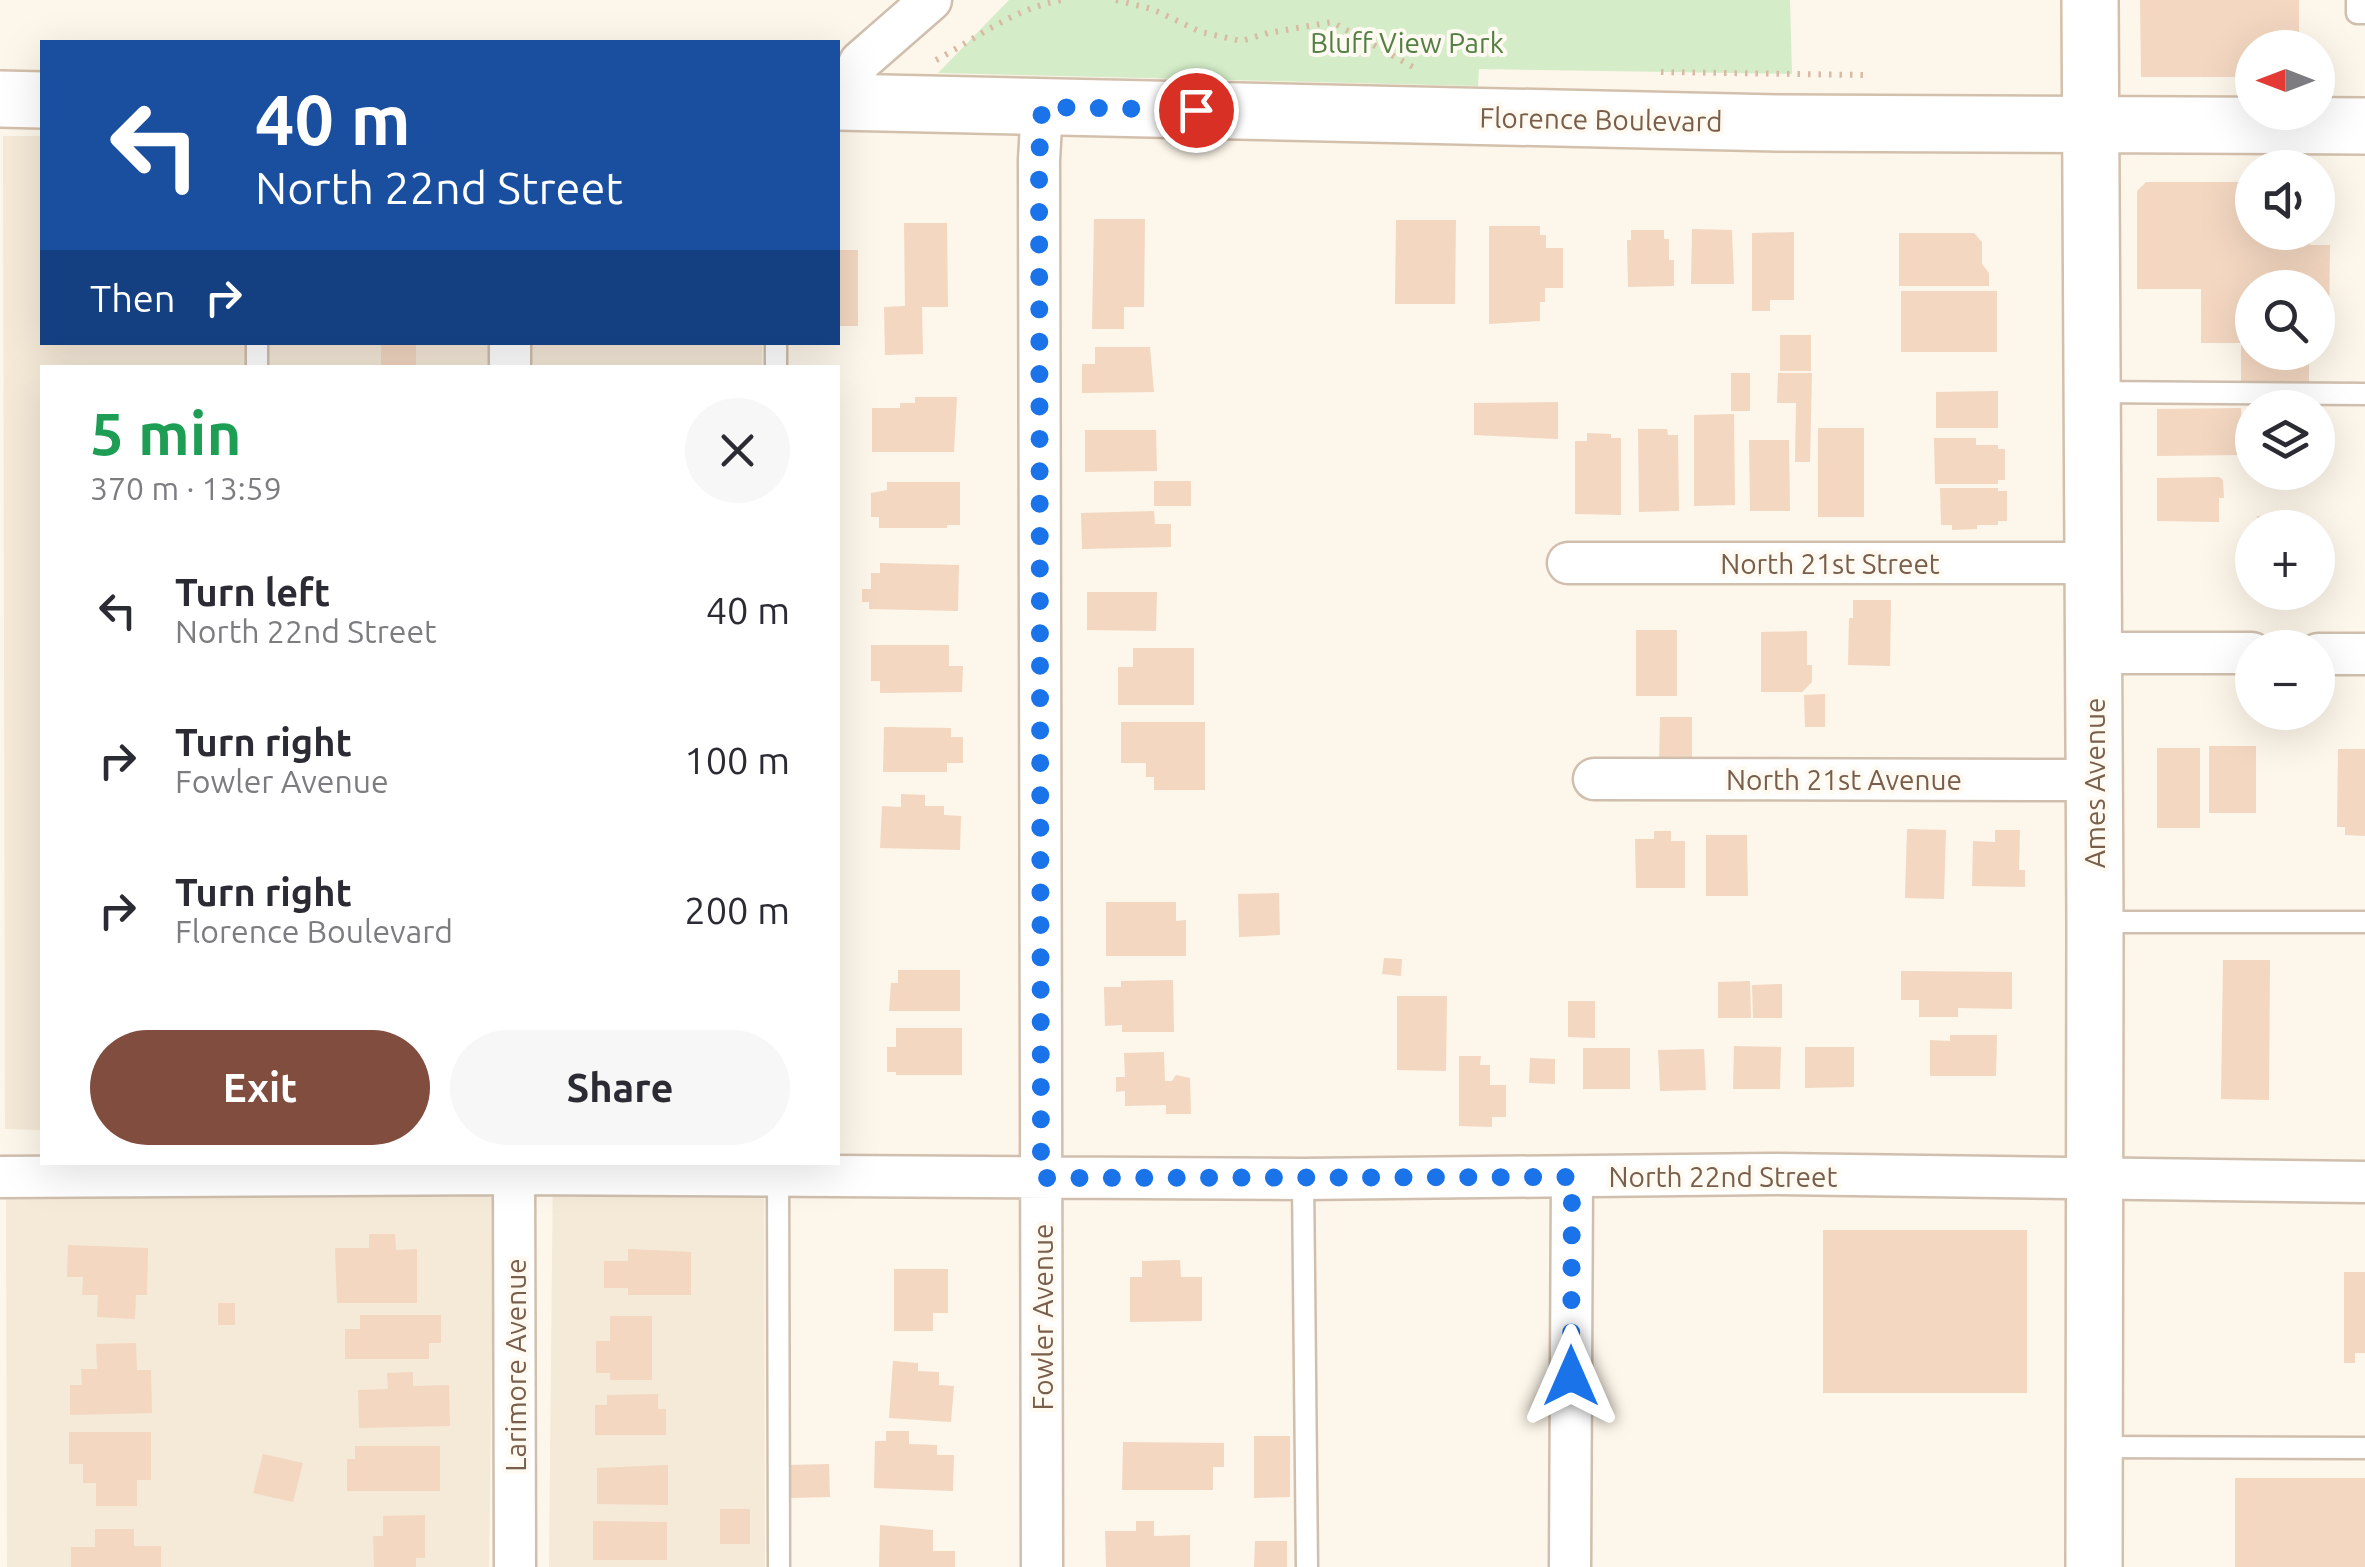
<!DOCTYPE html>
<html lang="en">
<head>
<meta charset="utf-8">
<style>
  body { margin:0; font-family:Ubuntu,sans-serif; background:#f7f7f7; color:#2b2b33; height:100vh; display:flex; flex-direction:column; font-size:38px; white-space:nowrap }
  * { box-sizing:border-box; margin:0 }
  p { font-size:32px; color:#7c7c81 }
  .icon { flex:none; width:55px; height:55px; fill:none; stroke:currentColor; stroke-width:2; stroke-linecap:round; stroke-linejoin:round }
  .map { position:relative; flex:1; overflow:hidden }
  .drawer { position:absolute; left:40px; top:365px; width:800px; height:800px; display:flex; flex-direction:column; background:#fff; border-radius:0px; box-shadow:0 10px 40px #0002 }
  .drawer>* { flex:none }
  .hud { position:absolute; left:40px; top:40px; width:800px; height:305px; border-radius:0px; box-shadow:0 10px 40px #0002; background:#1a4fa0; color:#fff; overflow:hidden }
  .needle { width:65px; rotate:270deg }
  .fabs { position:absolute; left:2235px; top:30px; display:grid; gap:20px }
  .fabs a { display:grid; place-items:center; width:100px; height:100px; border-radius:50%; background:#fff; box-shadow:0 10px 40px #0002; font-size:50px }
  .pin { position:absolute; display:grid; place-items:center; width:85px; height:85px; color:#fff; margin:-42px; border:5px solid #fff; border-radius:50%; box-shadow:0 2px 10px #0007 }
  .me { position:absolute; width:110px; margin:-55px; rotate:0deg; stroke-linejoin:round; filter:drop-shadow(0 0 8px #0008) }
  .turn { display:flex; align-items:center; gap:35px; height:210px; padding:0 50px; font-size:45px }
  .turn .icon { width:130px; height:130px; stroke-width:2.5 }
  .turn b { display:block; font-size:70px; line-height:85px }
  .then { display:flex; align-items:center; height:95px; padding:0 50px; background:#0003; gap:20px; font-size:38px }
  .round { display:grid; place-items:center; flex:none; width:105px; height:105px; border-radius:52px; background:#f7f7f7 }
  .summary { display:flex; align-items:center; justify-content:space-between; height:170px; padding:0 50px }
  h1 { font-size:60px; font-weight:700; line-height:75px; color:#1e9e55 }
  .button { display:flex; gap:20px; margin-top:auto; padding:20px 50px }
  .button a { flex:1; height:115px; border-radius:60px; background:#804d3f; color:#fff; font-size:40px; font-weight:700; line-height:115px; text-align:center }
  .button a+a { background:#f7f7f7; color:#2b2b33 }
  ul { padding:0; list-style:none }
  li { display:flex; align-items:center; gap:30px; height:150px; padding:0 50px }
  li div { flex:1 }
  li b { display:block; font-size:38px }
  li em { font-style:normal }
  .map>svg:first-child { display:block }
  .residential { fill:#f5e9d8 }
  .green { fill:#d4ecc7 }
  .building { fill:#f3d7c1 }
  .lines { fill:none; stroke-linecap:round; stroke-linejoin:round }
  .lane-casing { stroke:#d0bfae; stroke-width:25 }
  .street-casing { stroke:#d0bfae; stroke-width:45 }
  .secondary-casing { stroke:#d3c0ac; stroke-width:60 }
  .path { stroke:#d9baa3; stroke-width:6; stroke-dasharray:2.5 8; stroke-linecap:butt }
  .lane { stroke:#fff; stroke-width:20 }
  .street { stroke:#fff; stroke-width:40 }
  .secondary { stroke:#fff; stroke-width:55 }
  .route { stroke:#1a73e8; stroke-width:18; stroke-dasharray:0 32.4 }
  .labels { text-anchor:middle; dominant-baseline:central; stroke-width:8; stroke-linejoin:round; paint-order:stroke }
  .park-label { font-size:28px; fill:#527f43; stroke:#fffaf1 }
  .street-label { font-size:28px; fill:#795e4c; stroke:#fffaf1 }
</style>
</head>
<body>
<div class="map">
<svg width="2365" height="1567" viewBox="0 0 2365 1567">
  <rect width="100%" height="100%" fill="#fdf6ea"/>
  <path class="residential" d="M 3,136 L 42,136 L 42,342 L 762,343 L 762,368 L 42,368 L 42,1130 L 5,1129 Z
    M 553,1163 L 764,1163 L 765,1567 L 549,1567 Z
    M 494,1196 L 489,1567 L 7,1567 L 6,1198 Z"/>
  <path class="green" d="M 1009,0 L 1790,0 L 1792,74 L 1479,69 L 1478,86 L 938,73 Z"/>
  <path class="building" d="M 2140,0 L 2299,0 L 2299,48 L 2252,48 L 2252,77 L 2141,77 Z
    M 2146,182 L 2252,182 L 2252,232 L 2310,232 L 2310,245 L 2330,245 L 2329,319 L 2318,319 L 2318,288 L 2252,288 L 2252,352 L 2309,352 L 2309,382 L 2241,382 L 2241,343 L 2201,343 L 2201,289 L 2137,289 L 2137,191 Z
    M 1094,219 L 1145,219 L 1144,307 L 1124,307 L 1124,329 L 1092,329 Z
    M 1396,220 L 1456,220 L 1455,304 L 1395,304 Z
    M 904,223 L 947,223 L 948,307 L 922,307 L 923,354 L 885,355 L 884,307 L 905,306 Z
    M 1489,226 L 1540,226 L 1540,235 L 1546,235 L 1546,248 L 1563,248 L 1563,288 L 1545,288 L 1545,302 L 1540,302 L 1540,321 L 1489,324 Z
    M 1692,229 L 1732,230 L 1734,284 L 1691,284 Z
    M 1631,230 L 1664,230 L 1664,239 L 1669,239 L 1669,260 L 1674,260 L 1674,286 L 1628,287 L 1627,240 L 1631,240 Z
    M 1794,232 L 1794,300 L 1770,300 L 1770,311 L 1752,311 L 1752,233 Z
    M 1899,233 L 1974,233 L 1982,242 L 1982,264 L 1989,273 L 1989,286 L 1899,286 Z
    M 838,250 L 858,250 L 858,326 L 838,326 Z
    M 1901,291 L 1997,291 L 1997,352 L 1901,352 Z
    M 1780,335 L 1811,335 L 1811,371 L 1780,371 Z
    M 381,342 L 416,342 L 416,368 L 381,368 Z
    M 1095,347 L 1150,347 L 1154,392 L 1082,393 L 1082,364 L 1095,364 Z
    M 1731,373 L 1750,373 L 1750,411 L 1731,411 Z
    M 1778,373 L 1812,373 L 1810,462 L 1795,462 L 1796,403 L 1777,403 Z
    M 1998,391 L 1998,428 L 1936,428 L 1936,392 Z
    M 915,397 L 957,397 L 954,452 L 872,452 L 872,408 L 900,408 L 900,403 L 915,403 Z
    M 1558,402 L 1558,439 L 1474,435 L 1474,403 Z
    M 2241,408 L 2242,455 L 2157,456 L 2157,409 Z
    M 1734,414 L 1735,505 L 1694,506 L 1694,415 Z
    M 1818,428 L 1864,428 L 1864,517 L 1818,517 Z
    M 1638,429 L 1667,429 L 1668,435 L 1678,435 L 1679,511 L 1639,512 Z
    M 1085,430 L 1156,430 L 1157,471 L 1085,472 Z
    M 1587,433 L 1611,434 L 1611,438 L 1621,438 L 1621,515 L 1575,514 L 1575,441 L 1587,441 Z
    M 1934,438 L 1976,438 L 1976,445 L 1998,445 L 1998,449 L 2005,449 L 2005,480 L 1998,480 L 1998,484 L 1935,484 Z
    M 1749,440 L 1789,440 L 1790,511 L 1750,511 Z
    M 2219,477 L 2223,480 L 2224,498 L 2219,498 L 2219,522 L 2157,521 L 2157,478 Z
    M 1154,481 L 1191,481 L 1191,506 L 1154,506 Z
    M 887,482 L 960,482 L 960,525 L 947,525 L 947,528 L 879,528 L 879,517 L 871,517 L 871,493 L 887,490 Z
    M 1940,488 L 1998,488 L 1998,491 L 2007,491 L 2007,521 L 1998,521 L 1998,525 L 1977,525 L 1977,529 L 1952,530 L 1952,525 L 1941,525 Z
    M 1154,511 L 1155,524 L 1171,524 L 1171,547 L 1082,549 L 1081,513 Z
    M 2257,516 L 2294,516 L 2294,528 L 2257,528 Z
    M 880,563 L 959,565 L 958,611 L 869,609 L 869,602 L 862,602 L 862,589 L 871,589 L 871,573 L 880,573 Z
    M 1087,592 L 1157,592 L 1156,631 L 1087,630 Z
    M 1853,600 L 1891,600 L 1890,666 L 1848,665 L 1849,618 L 1853,618 Z
    M 1636,630 L 1677,630 L 1677,696 L 1636,696 Z
    M 1807,631 L 1807,665 L 1812,665 L 1812,682 L 1802,692 L 1761,692 L 1761,632 Z
    M 871,645 L 949,645 L 949,666 L 963,666 L 962,692 L 880,693 L 880,681 L 871,681 Z
    M 1133,648 L 1194,648 L 1194,705 L 1118,705 L 1118,667 L 1133,667 Z
    M 1825,694 L 1825,727 L 1805,727 L 1804,695 Z
    M 1660,717 L 1692,717 L 1692,761 L 1659,760 Z
    M 1121,722 L 1205,722 L 1205,790 L 1154,790 L 1154,777 L 1146,777 L 1146,763 L 1121,763 Z
    M 884,727 L 951,728 L 951,737 L 963,737 L 963,763 L 947,763 L 947,772 L 883,772 Z
    M 2209,746 L 2256,746 L 2256,813 L 2209,813 Z
    M 2157,748 L 2200,748 L 2200,828 L 2157,828 Z
    M 2338,749 L 2365,749 L 2365,836 L 2345,835 L 2345,827 L 2337,827 Z
    M 901,794 L 925,795 L 925,806 L 944,806 L 944,815 L 961,816 L 960,850 L 880,848 L 882,806 L 901,807 Z
    M 1907,829 L 1946,830 L 1944,899 L 1905,898 Z
    M 1995,830 L 2020,830 L 2019,870 L 2025,870 L 2025,887 L 1972,886 L 1973,841 L 1995,842 Z
    M 1654,831 L 1671,831 L 1671,841 L 1685,841 L 1685,888 L 1636,888 L 1635,839 L 1654,839 Z
    M 1706,835 L 1747,835 L 1748,896 L 1706,896 Z
    M 1279,893 L 1280,935 L 1239,937 L 1238,894 Z
    M 1106,902 L 1176,902 L 1176,921 L 1186,920 L 1186,956 L 1106,956 Z
    M 1384,958 L 1402,959 L 1401,976 L 1382,974 Z
    M 2223,960 L 2270,960 L 2269,1100 L 2221,1099 Z
    M 898,970 L 960,970 L 960,1011 L 889,1011 L 891,983 L 898,983 Z
    M 1901,971 L 2012,972 L 2012,1009 L 1958,1008 L 1958,1017 L 1919,1017 L 1919,1000 L 1901,1000 Z
    M 1173,980 L 1174,1032 L 1122,1032 L 1122,1025 L 1105,1026 L 1104,987 L 1121,987 L 1121,981 Z
    M 1750,981 L 1751,1018 L 1718,1018 L 1718,982 Z
    M 1782,984 L 1782,1018 L 1753,1018 L 1752,985 Z
    M 1397,996 L 1447,996 L 1446,1071 L 1397,1070 Z
    M 1568,1001 L 1595,1001 L 1595,1038 L 1568,1037 Z
    M 896,1028 L 962,1028 L 962,1075 L 896,1075 L 896,1072 L 887,1072 L 887,1047 L 896,1047 Z
    M 1950,1035 L 1997,1035 L 1996,1076 L 1930,1076 L 1930,1040 L 1950,1041 Z
    M 1734,1046 L 1781,1047 L 1780,1089 L 1733,1089 Z
    M 1805,1047 L 1854,1047 L 1854,1087 L 1805,1088 Z
    M 1583,1048 L 1630,1048 L 1630,1089 L 1583,1089 Z
    M 1704,1049 L 1706,1090 L 1660,1091 L 1658,1050 Z
    M 1164,1052 L 1165,1081 L 1172,1081 L 1176,1075 L 1190,1078 L 1191,1114 L 1166,1114 L 1166,1105 L 1125,1106 L 1125,1091 L 1116,1092 L 1116,1077 L 1125,1077 L 1124,1053 Z
    M 1459,1056 L 1481,1056 L 1480,1065 L 1490,1065 L 1490,1085 L 1506,1085 L 1506,1117 L 1492,1117 L 1492,1127 L 1459,1126 Z
    M 1530,1058 L 1555,1059 L 1555,1084 L 1529,1083 Z
    M 1823,1230 L 2027,1230 L 2027,1393 L 1823,1393 Z
    M 369,1234 L 395,1234 L 396,1250 L 417,1249 L 417,1303 L 337,1303 L 335,1248 L 369,1248 Z
    M 68,1245 L 148,1248 L 147,1295 L 136,1295 L 135,1319 L 97,1317 L 98,1295 L 82,1295 L 83,1277 L 67,1277 Z
    M 628,1249 L 691,1252 L 691,1295 L 628,1295 L 628,1288 L 604,1288 L 604,1261 L 628,1261 Z
    M 1180,1260 L 1181,1277 L 1202,1277 L 1202,1321 L 1130,1322 L 1130,1277 L 1142,1277 L 1142,1261 Z
    M 894,1269 L 948,1269 L 948,1313 L 933,1313 L 933,1331 L 894,1331 Z
    M 2344,1272 L 2365,1272 L 2365,1353 L 2355,1353 L 2355,1363 L 2344,1363 Z
    M 218,1303 L 235,1303 L 235,1325 L 218,1325 Z
    M 360,1315 L 441,1315 L 441,1343 L 429,1343 L 429,1359 L 345,1359 L 345,1329 L 360,1329 Z
    M 610,1316 L 652,1316 L 652,1380 L 610,1380 L 610,1373 L 596,1373 L 596,1341 L 610,1341 Z
    M 136,1343 L 137,1370 L 151,1370 L 152,1413 L 70,1415 L 70,1385 L 82,1385 L 81,1369 L 97,1369 L 96,1344 Z
    M 893,1361 L 918,1363 L 918,1371 L 939,1372 L 939,1385 L 954,1386 L 951,1422 L 889,1418 Z
    M 413,1372 L 413,1386 L 449,1385 L 450,1426 L 359,1428 L 358,1390 L 388,1389 L 387,1373 Z
    M 658,1394 L 658,1409 L 666,1409 L 666,1435 L 595,1435 L 595,1405 L 607,1405 L 607,1395 Z
    M 886,1431 L 909,1431 L 909,1444 L 937,1445 L 937,1455 L 954,1455 L 953,1491 L 874,1488 L 875,1441 L 886,1441 Z
    M 69,1432 L 151,1432 L 151,1480 L 137,1480 L 137,1506 L 96,1506 L 96,1483 L 83,1483 L 83,1464 L 69,1464 Z
    M 1254,1436 L 1290,1436 L 1290,1497 L 1254,1498 Z
    M 1123,1442 L 1224,1443 L 1224,1467 L 1213,1467 L 1213,1490 L 1122,1490 Z
    M 355,1446 L 440,1446 L 440,1491 L 347,1491 L 347,1459 L 355,1459 Z
    M 263,1454 L 303,1463 L 293,1502 L 253,1493 Z
    M 829,1464 L 830,1497 L 790,1498 L 788,1465 Z
    M 668,1465 L 668,1505 L 597,1504 L 597,1468 Z
    M 2235,1478 L 2365,1478 L 2365,1567 L 2235,1567 Z
    M 720,1509 L 750,1509 L 750,1544 L 720,1544 Z
    M 425,1515 L 425,1558 L 416,1558 L 416,1567 L 374,1567 L 373,1536 L 383,1536 L 383,1516 Z
    M 593,1521 L 667,1522 L 667,1560 L 593,1560 Z
    M 1136,1521 L 1154,1521 L 1154,1536 L 1190,1535 L 1190,1567 L 1106,1567 L 1105,1531 L 1136,1531 Z
    M 880,1525 L 933,1530 L 933,1551 L 955,1551 L 955,1567 L 879,1567 Z
    M 95,1529 L 134,1529 L 134,1546 L 161,1546 L 161,1567 L 71,1567 L 71,1547 L 95,1547 Z
    M 1255,1541 L 1287,1541 L 1287,1567 L 1254,1567 Z"/>
  <g class="lines">
    <defs>
      <path id="lane" d="M 2357,0 L 2357,13 L 2365,13
        M 257,342 L 257,368
        M 776,342 L 776,368
        M 2092,392 L 2365,394
        M 2097,922 L 2365,922
        M 778,1169 L 779,1567
        M 1303,1179 L 1307,1567
        M 2097,1447 L 2365,1448"/>
      <path id="street" d="M 841,102 L 860,62 L 931,0
        M 1042,107 L 1039,160 L 1042,1567
        M 510,342 L 510,368
        M 1568,563 L 2092,563
        M 2093,653 L 2252,653
        M 2318,654 L 2365,654
        M 1594,779 L 2094,780
        M 514,1162 L 515,1567
        M 0,1177 L 514,1174 L 1303,1179 L 1772,1174 L 2365,1182
        M 1570,1567 L 1572,1177"/>
      <path id="secondary" d="M 2090,0 L 2095,922 L 2094,1567
        M 0,99 L 42,100
        M 838,102 L 1777,123 L 2365,126"/>
    </defs>
    <use href="#lane" class="lane-casing"/>
    <use href="#street" class="street-casing"/>
    <use href="#secondary" class="secondary-casing"/>
    <path class="path" d="M 1116,0 L 1152,9 L 1201,32 L 1241,41 L 1268,33 L 1332,22 L 1413,67
      M 936,60 C 979,37 1014,8 1063,0
      M 1661,72 L 1863,75"/>
    <use href="#lane" class="lane"/>
    <use href="#street" class="street"/>
    <use href="#secondary" class="secondary"/>
  </g>
  <g class="lines">
    <path class="route" d="M 1196,110 L 1042,107 L 1039,160 L 1041,1178 L 1572,1177 L 1571,1376"/>
  </g>
  <g class="labels">
    <g class="park-label">
      <text x="1407" y="42">Bluff View Park</text>
    </g>
    <g class="street-label">
      <text transform="translate(1601 119) rotate(1)">Florence Boulevard</text>
      <text x="1830" y="563">North 21st Street</text>
      <text x="1844" y="779">North 21st Avenue</text>
      <text transform="translate(2094 783) rotate(-90)">Ames Avenue</text>
      <text x="1723" y="1176">North 22nd Street</text>
      <text transform="translate(1042 1317) rotate(-90)">Fowler Avenue</text>
      <text transform="translate(515 1365) rotate(-90)">Larimore Avenue</text>
    </g>
  </g>
</svg>
<div class="fabs">
<a><svg class="needle" viewBox="-14 -14 28 28"><path d="M0-13l5 13h-10z" fill="#e53935"/><path d="M0 13l5-13h-10z" fill="#7c7c81"/></svg></a>
<a><svg class="icon" aria-label="sound" viewBox="0 0 24 24"><path d="M4 9h4l5-4v14l-5-4H4zM17 9q2 3 0 6"/></svg></a>
<a><svg class="icon" aria-label="search" viewBox="0 0 24 24"><circle cx="10" cy="10" r="6"/><path d="M15 15l6 6"/></svg></a>
<a><svg class="icon" aria-label="layers" viewBox="0 0 24 24"><path d="M12 4l9 5-9 5-9-5zM3 14l9 5 9-5"/></svg></a>
<a>+</a>
<a>−</a>
</div>
<div class="pin" style="left:1196px;top:110px;background:#d93025"><svg class="icon" aria-label="arrive" viewBox="0 0 24 24"><path d="M6 21V4h12l-3 4 3 4H6"/></svg></div>
<svg class="me" style="left:1571px;top:1376px" viewBox="-20 -20 40 40"><path d="M0-17L14 15 0 8-14 15z" fill="#1a73e8" stroke="#fff" stroke-width="4"/></svg>
<div class="hud">
<div class="turn"><svg class="icon" aria-label="left" viewBox="0 0 24 24"><path d="M17 20v-9H6M10 6l-5 5 5 5"/></svg><div><b>40 m</b>North 22nd Street</div></div>
<div class="then">Then<svg class="icon" aria-label="right" viewBox="0 0 24 24"><path d="M7 20v-9h11M14 6l5 5-5 5"/></svg></div>
</div>
<section class="drawer">
<div class="summary"><div><h1>5 min</h1><p>370 m · 13:59</p></div><a class="round"><svg class="icon" aria-label="close" viewBox="0 0 24 24"><path d="M6 6l12 12M18 6L6 18"/></svg></a></div>
<ul>
<li><svg class="icon" aria-label="left" viewBox="0 0 24 24"><path d="M17 20v-9H6M10 6l-5 5 5 5"/></svg><div><b>Turn left</b><p>North 22nd Street</p></div><em>40 m</em></li>
<li><svg class="icon" aria-label="right" viewBox="0 0 24 24"><path d="M7 20v-9h11M14 6l5 5-5 5"/></svg><div><b>Turn right</b><p>Fowler Avenue</p></div><em>100 m</em></li>
<li><svg class="icon" aria-label="right" viewBox="0 0 24 24"><path d="M7 20v-9h11M14 6l5 5-5 5"/></svg><div><b>Turn right</b><p>Florence Boulevard</p></div><em>200 m</em></li>
</ul>
<div class="button"><a>Exit</a><a>Share</a></div>
</section>
</div>
</body>
</html>
